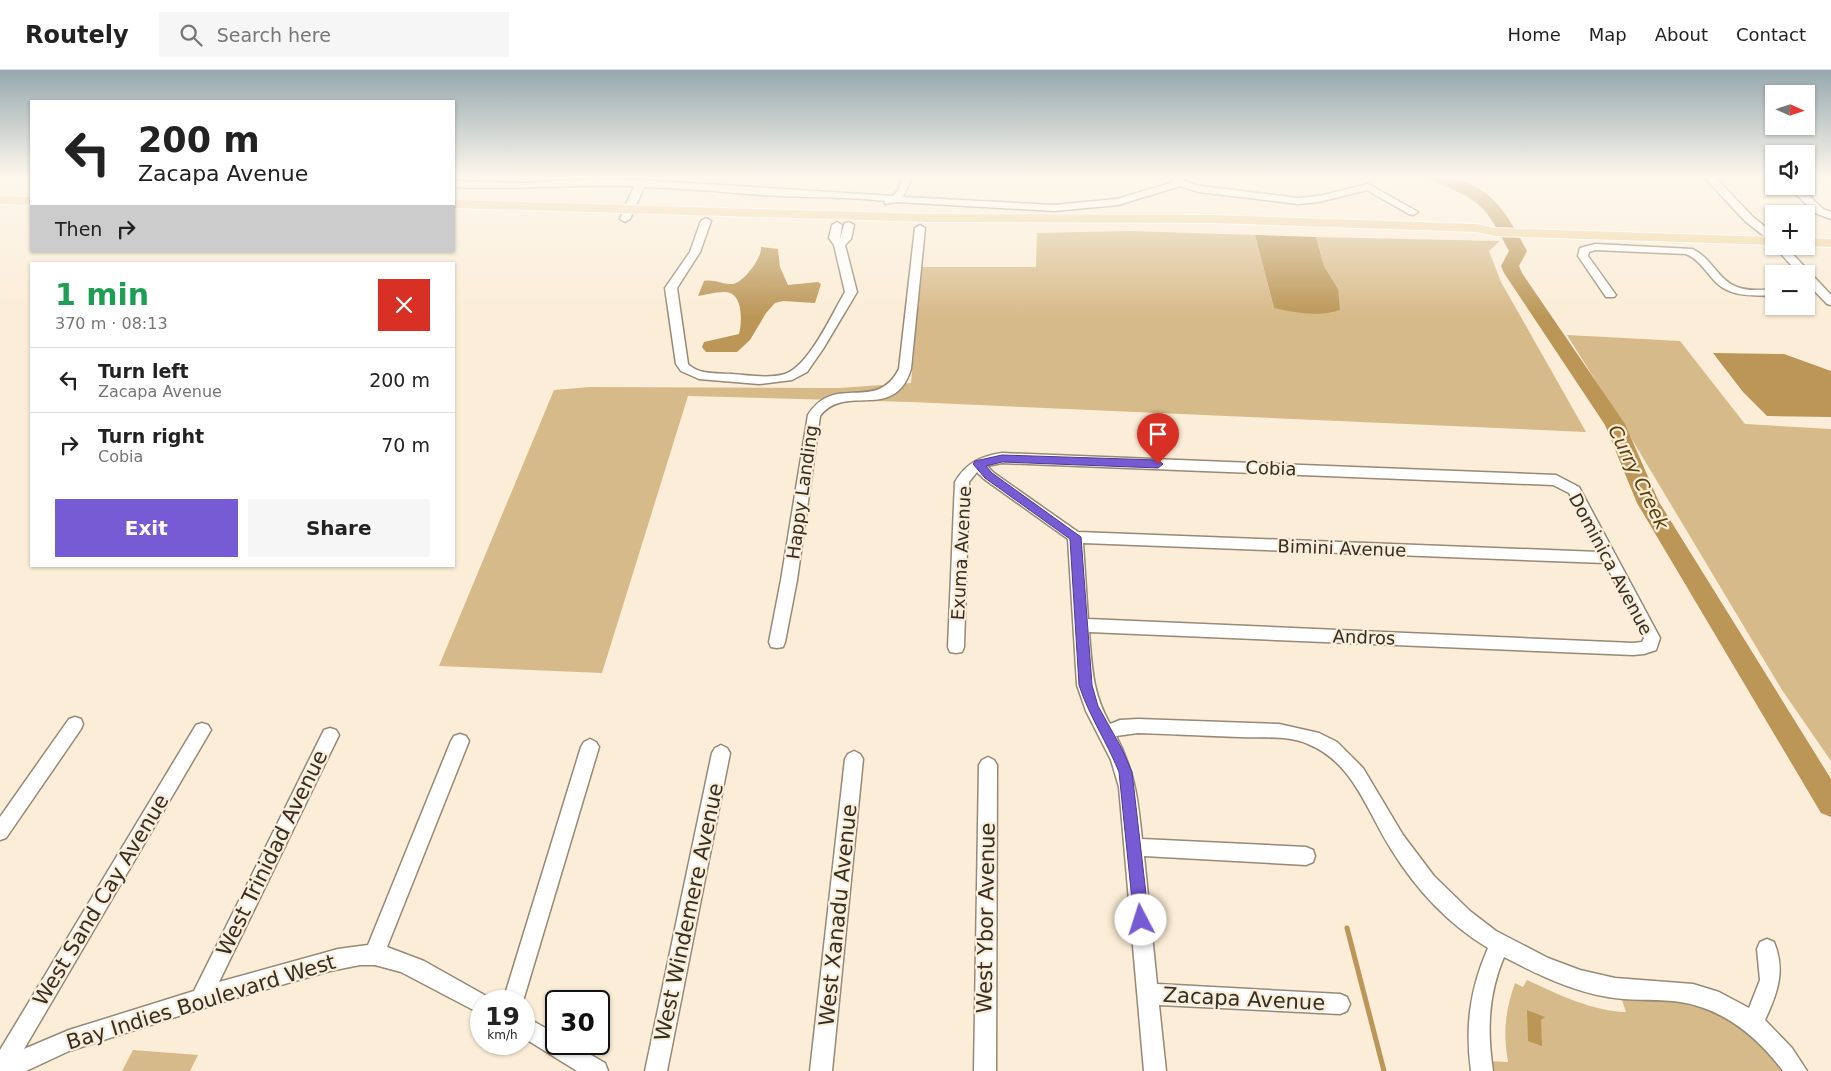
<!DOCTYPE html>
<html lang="en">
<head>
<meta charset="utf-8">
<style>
  body { margin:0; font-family:"DejaVu Sans",sans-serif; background:#f6f6f6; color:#222; height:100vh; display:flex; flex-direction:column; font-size:19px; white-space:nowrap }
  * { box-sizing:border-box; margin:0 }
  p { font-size:16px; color:#767676 }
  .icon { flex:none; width:28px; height:28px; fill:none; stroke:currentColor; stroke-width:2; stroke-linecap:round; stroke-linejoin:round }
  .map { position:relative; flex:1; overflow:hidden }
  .details { position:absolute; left:30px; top:192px; width:425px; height:305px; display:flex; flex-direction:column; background:#fff; border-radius:0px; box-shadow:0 1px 4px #0004 }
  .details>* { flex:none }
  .banner { position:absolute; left:30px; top:30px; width:425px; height:152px; border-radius:0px; box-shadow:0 1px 4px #0004; background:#fff; color:#222; overflow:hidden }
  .needle { width:32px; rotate:93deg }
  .buttons { position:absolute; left:1765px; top:15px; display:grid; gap:10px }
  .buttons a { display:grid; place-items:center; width:50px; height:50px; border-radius:0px; background:#fff; box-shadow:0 1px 4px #0004; font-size:25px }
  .speed { position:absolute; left:470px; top:920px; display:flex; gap:10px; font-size:25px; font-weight:700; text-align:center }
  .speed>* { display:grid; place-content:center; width:65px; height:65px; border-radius:50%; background:#fff; box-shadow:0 1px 4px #0004; line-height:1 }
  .speed small { font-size:12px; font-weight:400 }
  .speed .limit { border:2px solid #111; border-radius:8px; background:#fff; color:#111 }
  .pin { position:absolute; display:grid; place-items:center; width:42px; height:42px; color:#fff; margin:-51px -21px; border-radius:50% 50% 50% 0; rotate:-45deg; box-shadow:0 0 5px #0007 }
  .pin .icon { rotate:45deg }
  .me { position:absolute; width:55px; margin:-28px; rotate:355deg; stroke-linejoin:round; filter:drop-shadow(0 0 4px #0008) }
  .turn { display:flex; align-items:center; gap:18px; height:105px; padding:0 25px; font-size:22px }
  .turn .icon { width:65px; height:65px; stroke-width:2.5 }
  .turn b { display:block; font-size:35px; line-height:42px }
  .then { display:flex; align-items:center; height:48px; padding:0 25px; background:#0003; gap:10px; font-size:19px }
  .round { display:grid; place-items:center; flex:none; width:52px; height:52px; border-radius:0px; background:#f6f6f6 }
  .head { display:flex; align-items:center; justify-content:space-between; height:85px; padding:0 25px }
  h1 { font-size:30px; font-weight:700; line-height:38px; color:#1e9e55 }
  .button { display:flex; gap:10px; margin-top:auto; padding:10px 25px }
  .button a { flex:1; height:58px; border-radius:0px; background:#765bd5; color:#fff; font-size:20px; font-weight:700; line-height:58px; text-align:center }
  .button a+a { background:#f6f6f6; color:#222 }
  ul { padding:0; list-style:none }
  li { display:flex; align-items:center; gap:15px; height:65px; padding:0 25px; border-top:1px solid #e0e0e0 }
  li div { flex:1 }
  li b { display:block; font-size:19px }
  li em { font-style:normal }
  header { display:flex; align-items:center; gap:30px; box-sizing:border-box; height:70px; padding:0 25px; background:#fff; border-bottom:1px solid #e0e0e0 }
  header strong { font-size:24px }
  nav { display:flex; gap:28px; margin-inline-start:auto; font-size:18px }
  .search { width:350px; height:45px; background:#f6f6f6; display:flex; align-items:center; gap:12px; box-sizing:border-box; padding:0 18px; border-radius:0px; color:#767676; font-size:19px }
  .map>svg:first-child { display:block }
  .green { fill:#d7ba89 }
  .water { fill:#bb9656 }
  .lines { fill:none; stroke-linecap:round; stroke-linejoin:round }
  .stream { stroke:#bb9656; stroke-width:5 }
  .river { fill:#bb9656; fill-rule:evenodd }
  .minor-casing { stroke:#968975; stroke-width:3 }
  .major-casing { stroke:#fff; stroke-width:2 }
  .minor { fill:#fff; fill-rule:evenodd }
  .major { fill:#efd3a0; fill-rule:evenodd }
  .route { fill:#765bd5; stroke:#4d3b8a }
  .labels { text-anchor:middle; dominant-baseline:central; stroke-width:4.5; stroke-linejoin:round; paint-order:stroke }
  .street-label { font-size:18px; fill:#332e26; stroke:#fbedd7 }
  .water-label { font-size:19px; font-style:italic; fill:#583e09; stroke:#fbedd7 }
  .near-street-label { font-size:21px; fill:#332e26; stroke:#fbedd7 }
</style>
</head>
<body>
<header>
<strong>Routely</strong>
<div class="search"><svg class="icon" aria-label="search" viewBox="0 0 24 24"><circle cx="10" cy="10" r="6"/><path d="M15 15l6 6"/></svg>Search here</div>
<nav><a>Home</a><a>Map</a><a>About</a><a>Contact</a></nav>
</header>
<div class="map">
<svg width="1831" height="1001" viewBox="0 0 1831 1001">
  <rect width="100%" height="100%" fill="#fbedd7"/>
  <path class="green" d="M 1130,161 L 1255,165 L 1274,238 L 1338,219 L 1324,196 L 1316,167 L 1500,171 L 1489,181 L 1501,212 L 1586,362 L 911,332 L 688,326 L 602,603 L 439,596 L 554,320 L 590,317 L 839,318 L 911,313 L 922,197 L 1036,197 L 1037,163 Z
    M 1567,265 L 1680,271 L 1745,354 L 1831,359 L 1831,691 L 1782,620 L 1624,356 Z
    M 1527,910 C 1557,924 1592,941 1626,942 L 1621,927 L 1687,929 L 1744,954 L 1789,1001 L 1493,1001 L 1490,991 L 1508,992 C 1503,963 1505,941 1515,913 L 1523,917 Z
    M 133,980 L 198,985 L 190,1001 L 122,1001 Z"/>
  <path class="water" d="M 1255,165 L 1316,167 L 1324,196 L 1338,219 L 1340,240 C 1318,247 1297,243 1274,238 Z
    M 761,177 L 778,179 L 780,197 L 788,215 L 818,212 L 821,214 L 815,233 L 783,231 L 775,233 L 766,243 L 750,270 L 737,282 L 706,282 L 702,277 L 704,272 L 739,264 C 742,253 743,228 730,223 C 722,220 706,225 698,226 L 704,211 C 714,209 724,215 733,214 C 744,212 762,188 761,177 Z
    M 1713,283 L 1784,284 L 1831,301 L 1831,347 L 1767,346 L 1743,322 Z
    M 1527,940 L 1545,947 L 1541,950 L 1542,976 L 1528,971 Z"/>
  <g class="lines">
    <path class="stream" d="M 1347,858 L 1384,1001"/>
    <path class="river" d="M 1429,107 C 1486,107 1503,136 1527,181 L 1519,196 L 1522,203 L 1625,354 L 1659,432 L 1831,709 L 1831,747 L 1821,743 L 1637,433 L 1605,355 L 1504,203 L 1501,196 L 1509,181 C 1484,132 1481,132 1431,110 Z"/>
    <defs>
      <path id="minor" d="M 902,107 L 912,107 L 903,127 L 1054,135 L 1117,129 L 1174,112 L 1169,107 C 1181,107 1188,113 1200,116 L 1298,128 L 1319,126 L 1368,114 L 1418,142 L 1413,145 L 1409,144 L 1367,120 L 1319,132 L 1298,134 L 1199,122 L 1180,116 L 1118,135 L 1054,141 L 897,132 L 885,134 L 885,131 C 844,126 803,128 762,125 C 722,122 683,118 644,117 L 630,149 L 625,152 L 620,149 L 634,116 C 574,114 514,120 454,117 L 454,111 L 523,113 L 592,109 L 640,110 L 893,126 L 899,119 Z
        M 1704,107 L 1715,107 L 1753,147 L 1774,164 L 1774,174 L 1745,151 Z
        M 1788,116 L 1799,116 L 1823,139 L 1831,142 L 1831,149 L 1815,143 Z
        M 706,148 L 711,151 L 700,182 L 677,218 L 688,294 C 699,305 717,303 731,304 C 748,305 768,309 785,304 C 809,296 832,244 845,222 L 834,175 L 829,168 L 832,155 L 837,152 L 842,155 L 840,168 L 845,153 L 849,152 L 854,155 L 851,169 L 845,175 L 857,222 L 823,279 L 807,302 L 792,310 L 759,314 L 699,309 L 681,301 L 676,294 L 665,218 L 690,182 L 701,151 Z
        M 920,155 L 925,158 L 911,299 C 909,305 906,312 902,317 C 880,343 842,317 820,346 L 797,510 L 785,572 L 783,577 L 777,578 L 771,577 L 769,572 L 781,510 L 808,345 C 835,302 876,344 899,299 L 915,158 Z
        M 1595,174 L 1692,179 C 1711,187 1718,210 1737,217 C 1749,222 1762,219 1774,220 L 1774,226 C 1750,225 1728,228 1712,208 C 1704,199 1698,189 1686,184 L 1595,180 L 1589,182 L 1588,186 L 1616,225 L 1614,227 L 1606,227 L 1578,186 L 1580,178 Z
        M 1774,176 L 1785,176 L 1831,225 L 1831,235 L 1827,234 L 1806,212 L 1806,204 L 1799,204 Z
        M 1002,383 L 1556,405 L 1579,417 L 1660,568 L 1656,580 L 1644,584 L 1633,585 L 1089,562 C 1092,597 1092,622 1110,654 L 1120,650 L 1138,649 L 1279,654 L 1319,663 L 1337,672 L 1363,698 L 1403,765 L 1434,806 L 1470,841 L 1496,861 L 1548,888 L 1580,900 L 1615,908 L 1693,914 L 1719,922 L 1749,938 L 1760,910 L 1757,879 L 1760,872 L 1767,869 L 1774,872 C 1786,901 1777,924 1765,950 L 1792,978 L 1807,1001 L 1783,1001 C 1755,964 1720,936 1673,931 C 1651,929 1629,931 1608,927 C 1571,921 1537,904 1504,887 C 1488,925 1487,961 1493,1001 L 1471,1001 C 1465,956 1470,919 1488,878 C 1448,854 1415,818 1391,779 C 1367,741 1353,692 1308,674 C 1288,665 1262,668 1240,667 C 1206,666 1172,664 1138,663 L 1116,666 C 1135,702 1138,730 1142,769 L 1306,777 L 1313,780 L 1315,786 L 1313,792 L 1306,795 L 1144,786 L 1157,914 L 1340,924 L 1347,927 L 1350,934 L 1347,941 L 1340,944 L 1159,935 L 1166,1001 L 1144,1001 L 1119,717 L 1111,690 L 1086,641 L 1077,615 L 1068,469 L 984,409 L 977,402 L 969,412 L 964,577 L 962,582 L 956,583 L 950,582 L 948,577 L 955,412 C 966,393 981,386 1002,383 ZM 1002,393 L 1553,415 L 1569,423 L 1599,482 L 1078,462 L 994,403 L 987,396 ZM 1083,473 L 1605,493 L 1644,568 L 1642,572 L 1633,573 L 1088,549 Z
        M 75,647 L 81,649 L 83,654 L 81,659 L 6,768 L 0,770 L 0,747 L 69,649 Z
        M 202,653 L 208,655 L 211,660 L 208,665 L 24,979 L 69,960 L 194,921 L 324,660 L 330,658 L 336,660 L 339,665 L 219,912 L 338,879 L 368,875 L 451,671 L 454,666 L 460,664 L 466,666 L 469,671 L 387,877 L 424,891 L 488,927 L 490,931 L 481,931 L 481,944 L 401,902 L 375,895 L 360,895 L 330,901 L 232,929 L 69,981 L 26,1001 L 0,1001 L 0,980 L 196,655 Z
        M 590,669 L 596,672 L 599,677 L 523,931 L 503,931 L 581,677 L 584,672 Z
        M 721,675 L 727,678 L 730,683 L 667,1001 L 645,1001 L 712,683 L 715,678 Z
        M 854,681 L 860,684 L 863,689 L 832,1001 L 810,1001 L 845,689 L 848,684 Z
        M 988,687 L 994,690 L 997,695 L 996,1001 L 974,1001 L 979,695 L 982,690 Z
        M 524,946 L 556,964 L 556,974 L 572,974 L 605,993 L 608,1001 L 577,1001 L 524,968 Z"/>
      <path id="major" d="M 0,126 L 31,127 L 31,135 L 0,134 Z
        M 454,130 L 929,144 L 1214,145 L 1477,154 L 1494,158 L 1774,167 L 1774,175 L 1494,166 L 1477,162 L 1214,153 L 929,152 L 454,138 Z
        M 1806,168 L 1831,169 L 1831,177 L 1806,176 Z"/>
    </defs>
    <use href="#minor" class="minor-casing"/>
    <use href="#major" class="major-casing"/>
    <use href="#minor" class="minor"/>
    <use href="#major" class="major"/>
  </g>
  <linearGradient id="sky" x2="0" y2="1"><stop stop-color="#96a8ae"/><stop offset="0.43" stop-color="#fdf7ed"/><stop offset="1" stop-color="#fdf7ed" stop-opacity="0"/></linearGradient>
  <rect width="1831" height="247" fill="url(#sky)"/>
  <path class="route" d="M 1002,385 L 1158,390 L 1163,394 L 1158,398 L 1002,392 L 986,396 L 992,403 L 1081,467 L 1092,615 L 1098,636 L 1122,679 L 1132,702 L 1149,850 L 1146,856 L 1141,858 L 1136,856 L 1134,850 L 1119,702 C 1107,672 1089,646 1079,615 L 1070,469 L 985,408 L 973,394 L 975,391 Z"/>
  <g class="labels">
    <g class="street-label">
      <text transform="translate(1271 398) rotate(2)">Cobia</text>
      <text transform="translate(802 422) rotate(-82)">Happy Landing</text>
      <text transform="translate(1342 478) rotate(2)">Bimini Avenue</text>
      <text transform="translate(961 483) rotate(-87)">Exuma Avenue</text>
      <text transform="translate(1611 494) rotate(62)">Dominica Avenue</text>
      <text transform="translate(1364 567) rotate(2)">Andros</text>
    </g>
    <g class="water-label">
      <text transform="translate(1639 407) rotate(64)">Curry Creek</text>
    </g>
    <g class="near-street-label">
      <text transform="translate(272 783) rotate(-64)">West Trinidad Avenue</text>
      <text transform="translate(101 830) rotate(-59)">West Sand Cay Avenue</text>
      <text transform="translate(689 842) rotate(-78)">West Windemere Avenue</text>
      <text transform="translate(838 845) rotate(-84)">West Xanadu Avenue</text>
      <text transform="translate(986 848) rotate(-89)">West Ybor Avenue</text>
      <text transform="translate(1244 929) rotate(3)">Zacapa Avenue</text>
      <text transform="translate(201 932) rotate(-17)">Bay Indies Boulevard West</text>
    </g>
  </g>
</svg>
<div class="buttons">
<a><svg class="needle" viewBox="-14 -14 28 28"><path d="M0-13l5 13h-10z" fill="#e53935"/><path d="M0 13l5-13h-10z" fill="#767676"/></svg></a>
<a><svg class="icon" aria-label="sound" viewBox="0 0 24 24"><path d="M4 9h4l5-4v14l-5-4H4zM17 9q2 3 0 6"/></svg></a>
<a>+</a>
<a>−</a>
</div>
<div class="speed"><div>19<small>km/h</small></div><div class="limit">30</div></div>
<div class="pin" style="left:1158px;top:394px;background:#d93025"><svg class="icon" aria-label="arrive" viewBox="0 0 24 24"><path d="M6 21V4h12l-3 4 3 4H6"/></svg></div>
<svg class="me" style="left:1141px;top:850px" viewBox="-20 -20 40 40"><circle r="19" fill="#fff"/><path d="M0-13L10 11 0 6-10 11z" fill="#765bd5"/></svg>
<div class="banner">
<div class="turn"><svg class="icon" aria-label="left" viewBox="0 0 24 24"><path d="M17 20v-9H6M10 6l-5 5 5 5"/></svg><div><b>200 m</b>Zacapa Avenue</div></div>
<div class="then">Then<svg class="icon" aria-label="right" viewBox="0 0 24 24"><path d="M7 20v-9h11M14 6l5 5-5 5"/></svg></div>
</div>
<section class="details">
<div class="head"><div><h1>1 min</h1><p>370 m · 08:13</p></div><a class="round" style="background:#d93025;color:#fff"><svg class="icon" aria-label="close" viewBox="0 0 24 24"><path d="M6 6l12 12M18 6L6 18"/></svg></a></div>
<ul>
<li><svg class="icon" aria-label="left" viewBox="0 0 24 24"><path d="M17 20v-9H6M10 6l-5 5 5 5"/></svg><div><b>Turn left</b><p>Zacapa Avenue</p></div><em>200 m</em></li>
<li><svg class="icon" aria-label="right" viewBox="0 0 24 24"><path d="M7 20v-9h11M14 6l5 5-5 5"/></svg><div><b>Turn right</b><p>Cobia</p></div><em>70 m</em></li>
</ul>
<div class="button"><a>Exit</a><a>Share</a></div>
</section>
</div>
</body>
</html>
